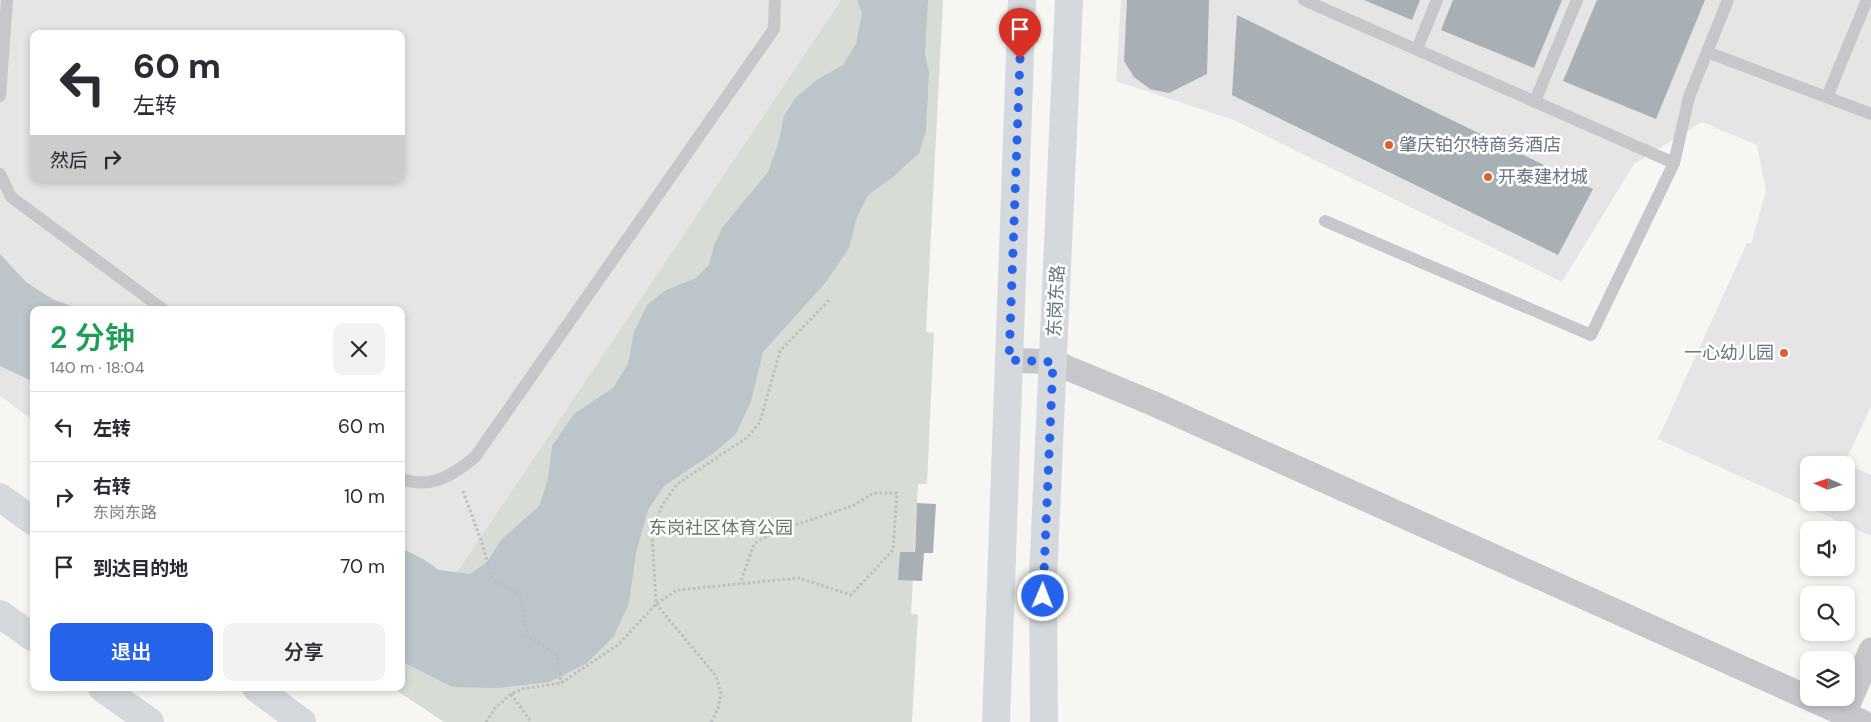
<!DOCTYPE html>
<html lang="zh">
<head>
<meta charset="utf-8">
<style>
  body { margin:0; font-family:"DM Sans","Noto Sans SC",sans-serif; background:#f2f2f3; color:#2b2b33; height:100vh; display:flex; flex-direction:column; font-size:19px; white-space:nowrap }
  * { box-sizing:border-box; margin:0 }
  p { font-size:16px; color:#7c7c81 }
  .icon { flex:none; width:28px; height:28px; fill:none; stroke:currentColor; stroke-width:2; stroke-linecap:round; stroke-linejoin:round }
  .map { position:relative; flex:1; overflow:hidden }
  .details { position:absolute; left:30px; top:306px; width:375px; height:385px; display:flex; flex-direction:column; background:#fff; border-radius:10px; box-shadow:0 2px 8px #0003 }
  .details>* { flex:none }
  .banner { position:absolute; left:30px; top:30px; width:375px; height:152px; border-radius:10px; box-shadow:0 2px 8px #0003; background:#fff; color:#2b2b33; overflow:hidden }
  .needle { width:32px; rotate:273deg }
  .tools { position:absolute; left:1800px; top:456px; display:grid; gap:10px }
  .tools a { display:grid; place-items:center; width:55px; height:55px; border-radius:10px; background:#fff; box-shadow:0 2px 8px #0003; font-size:25px }
  .pin { position:absolute; display:grid; place-items:center; width:42px; height:42px; color:#fff; margin:-51px -21px; border-radius:50% 50% 50% 0; rotate:-45deg; box-shadow:0 0 5px #0007 }
  .pin .icon { rotate:45deg }
  .me { position:absolute; width:55px; margin:-28px; rotate:1deg; stroke-linejoin:round; filter:drop-shadow(0 0 4px #0008) }
  .turn { display:flex; align-items:center; gap:18px; height:105px; padding:0 20px; font-size:22px }
  .turn .icon { width:65px; height:65px; stroke-width:2.5 }
  .turn b { display:block; font-size:35px; line-height:42px }
  .then { display:flex; align-items:center; height:48px; padding:0 20px; background:#0003; gap:10px; font-size:19px }
  .round { display:grid; place-items:center; flex:none; width:52px; height:52px; border-radius:10px; background:#f2f2f3 }
  .head { display:flex; align-items:center; justify-content:space-between; height:85px; padding:0 20px }
  h1 { font-size:30px; font-weight:600; line-height:38px; color:#1e9e55 }
  .primary-button { display:flex; gap:10px; margin-top:auto; padding:10px 20px }
  .primary-button a { flex:1; height:58px; border-radius:10px; background:#2563eb; color:#fff; font-size:20px; font-weight:600; line-height:58px; text-align:center }
  .primary-button a+a { background:#f2f2f3; color:#2b2b33 }
  ul { padding:0; list-style:none }
  li { display:flex; align-items:center; gap:15px; height:70px; padding:0 20px; border-top:1px solid #e1e1e2 }
  li div { flex:1 }
  li b { display:block; font-size:19px }
  li em { font-style:normal }
  .map>svg:first-child { display:block }
  .built { fill:#e4e5e4; fill-rule:evenodd }
  .green { fill:#d7ddd4 }
  .water { fill:#bbc5ca }
  .building { fill:#a9b0b5 }
  .lines { fill:none; stroke-linecap:round; stroke-linejoin:round }
  .path { stroke:#bcbec0; stroke-width:3; stroke-dasharray:2.5 2.5; stroke-linecap:butt }
  .lane { stroke:#c5c7cb; stroke-width:12 }
  .street { stroke:#c5c7cb; stroke-width:25 }
  .secondary { stroke:#d5d8dc; stroke-width:28 }
  .primary { stroke:#d5d8dc; stroke-width:28 }
  .route { stroke:#2563eb; stroke-width:9; stroke-dasharray:0 16.2 }
  .poi-dot { fill:#db622f; stroke:#fff; stroke-width:2 }
  .labels { text-anchor:middle; dominant-baseline:central; stroke-width:5; stroke-linejoin:round; paint-order:stroke }
  .poi-label { font-size:18px; fill:#677483; stroke:#fff; text-anchor:start }
  .street-label { font-size:18px; fill:#677483; stroke:#fff }
  .park-label { font-size:18px; fill:#687a65; stroke:#fff }
</style>
</head>
<body>
<div class="map">
<svg width="1871" height="722" viewBox="0 0 1871 722">
  <rect width="100%" height="100%" fill="#f6f6f3"/>
  <path class="built" d="M 0,0 L 841,0 L 468,556 L 401,653 L 401,310 L 34,310 L 34,421 L 0,396 ZM 34,34 L 401,34 L 401,179 L 34,179 Z
    M 1121,0 L 1871,0 L 1871,406 L 1845,463 L 1871,475 L 1871,536 L 1658,439 L 1747,243 L 1751,244 L 1766,191 L 1757,145 L 1702,122 L 1634,164 L 1562,282 L 1234,120 L 1116,81 ZM 1809,465 L 1846,465 L 1846,502 L 1809,502 Z"/>
  <path class="green" d="M 841,0 L 943,0 L 926,332 L 934,333 L 927,484 L 918,484 L 911,614 L 918,614 L 912,722 L 444,722 L 393,688 L 401,688 L 401,653 L 468,556 Z"/>
  <path class="water" d="M 857,0 L 928,0 L 925,54 L 929,72 L 926,131 L 919,153 L 892,178 L 868,195 L 857,217 L 849,248 L 826,282 L 763,352 L 751,401 L 736,434 L 715,452 L 664,486 L 648,510 L 636,553 L 629,603 L 614,636 L 587,663 L 550,682 L 497,688 L 452,687 L 401,661 L 401,548 L 423,559 L 439,570 L 470,574 L 487,562 L 501,540 L 539,506 L 548,479 L 552,446 L 574,414 L 613,388 L 628,364 L 634,332 L 647,305 L 666,290 L 696,278 L 709,265 L 714,246 L 722,228 L 768,172 L 779,141 L 784,116 L 796,97 L 818,79 L 843,65 L 856,44 L 862,14 Z
    M 0,254 L 26,282 L 54,300 L 85,310 L 34,310 L 34,382 L 0,366 Z"/>
  <path class="building" d="M 1127,0 L 1209,0 L 1207,74 L 1169,93 L 1150,89 L 1134,77 L 1124,61 Z
    M 1364,0 L 1420,0 L 1412,20 Z
    M 1453,0 L 1562,0 L 1534,68 L 1441,30 Z
    M 1597,0 L 1705,0 L 1656,119 L 1563,81 Z
    M 1237,15 L 1593,189 L 1558,255 L 1232,95 Z
    M 917,503 L 936,504 L 933,553 L 924,553 L 922,581 L 898,580 L 900,552 L 915,552 Z"/>
  <g class="lines">
    <path class="path" d="M 463,491 L 482,543 L 492,579 L 520,594 L 527,636 L 557,655 L 561,683
      M 511,694 L 531,722
      M 486,722 L 496,707 L 511,694 L 522,689 L 561,683 L 619,644 L 656,604 L 677,590 L 799,578 L 851,595 L 893,550 L 897,493 L 874,493 L 852,506 L 777,531 L 754,544 L 740,584
      M 711,722 L 718,709 L 721,693 L 716,676 L 656,604 L 652,533 L 662,506 L 677,484 L 748,437 L 760,422 L 780,351 L 830,299"/>
    <path class="lane" d="M 1304,0 L 1674,163
      M 1417,49 L 1437,0
      M 1707,52 L 1871,114
      M 0,96 L 7,0
      M 1827,97 L 1867,0
      M 1535,101 L 1577,0
      M 0,174 L 11,197 L 164,310
      M 1325,221 L 1591,335 L 1674,163 L 1689,97 L 1728,0
      M 401,479 C 432,489 452,476 475,457 L 774,29 L 775,0"/>
    <path class="street" d="M 1009,360 L 1053,362 L 1152,403 L 1862,722
      M 1844,714 L 1871,650"/>
    <path class="secondary" d="M 996,722 L 1022,0
      M 1044,722 L 1043,578 L 1069,0"/>
    <path class="primary" d="M 0,497 L 34,522
      M 0,614 L 34,638
      M 102,688 L 150,722
      M 256,688 L 302,722"/>
  </g>
  <g class="lines">
    <path class="route" d="M 1020,59 L 1009,360 L 1053,362 L 1043,596"/>
  </g>
  <g class="poi-dot">
    <circle cx="1389" cy="145" r="5"/>
    <circle cx="1488" cy="177" r="5"/>
    <circle cx="1784" cy="353" r="5"/>
  </g>
  <g class="labels">
    <g class="poi-label">
      <text x="1399" y="145">肇庆铂尔特商务酒店</text>
      <text x="1498" y="177">开泰建材城</text>
      <text x="1774" y="353" text-anchor="end">一心幼儿园</text>
    </g>
    <g class="street-label">
      <text transform="translate(1056 301) rotate(-87)">东岗东路</text>
    </g>
    <g class="park-label">
      <text x="721" y="528">东岗社区体育公园</text>
    </g>
  </g>
</svg>
<div class="tools">
<a><svg class="needle" viewBox="-14 -14 28 28"><path d="M0-13l5 13h-10z" fill="#e53935"/><path d="M0 13l5-13h-10z" fill="#7c7c81"/></svg></a>
<a><svg class="icon" aria-label="sound" viewBox="0 0 24 24"><path d="M4 9h4l5-4v14l-5-4H4zM17 9q2 3 0 6"/></svg></a>
<a><svg class="icon" aria-label="search" viewBox="0 0 24 24"><circle cx="10" cy="10" r="6"/><path d="M15 15l6 6"/></svg></a>
<a><svg class="icon" aria-label="layers" viewBox="0 0 24 24"><path d="M12 4l9 5-9 5-9-5zM3 14l9 5 9-5"/></svg></a>
</div>
<div class="pin" style="left:1020px;top:59px;background:#d93025"><svg class="icon" aria-label="arrive" viewBox="0 0 24 24"><path d="M6 21V4h12l-3 4 3 4H6"/></svg></div>
<svg class="me" style="left:1043px;top:596px" viewBox="-20 -20 40 40"><circle r="17" fill="#2563eb" stroke="#fff" stroke-width="3"/><path d="M0-11L8 9 0 5-8 9z" fill="#fff"/></svg>
<div class="banner">
<div class="turn"><svg class="icon" aria-label="left" viewBox="0 0 24 24"><path d="M17 20v-9H6M10 6l-5 5 5 5"/></svg><div><b>60 m</b>左转</div></div>
<div class="then">然后<svg class="icon" aria-label="right" viewBox="0 0 24 24"><path d="M7 20v-9h11M14 6l5 5-5 5"/></svg></div>
</div>
<section class="details">
<div class="head"><div><h1>2 分钟</h1><p>140 m · 18:04</p></div><a class="round"><svg class="icon" aria-label="close" viewBox="0 0 24 24"><path d="M6 6l12 12M18 6L6 18"/></svg></a></div>
<ul>
<li><svg class="icon" aria-label="left" viewBox="0 0 24 24"><path d="M17 20v-9H6M10 6l-5 5 5 5"/></svg><div><b>左转</b></div><em>60 m</em></li>
<li><svg class="icon" aria-label="right" viewBox="0 0 24 24"><path d="M7 20v-9h11M14 6l5 5-5 5"/></svg><div><b>右转</b><p>东岗东路</p></div><em>10 m</em></li>
<li><svg class="icon" aria-label="arrive" viewBox="0 0 24 24"><path d="M6 21V4h12l-3 4 3 4H6"/></svg><div><b>到达目的地</b></div><em>70 m</em></li>
</ul>
<div class="primary-button"><a>退出</a><a>分享</a></div>
</section>
</div>
</body>
</html>
